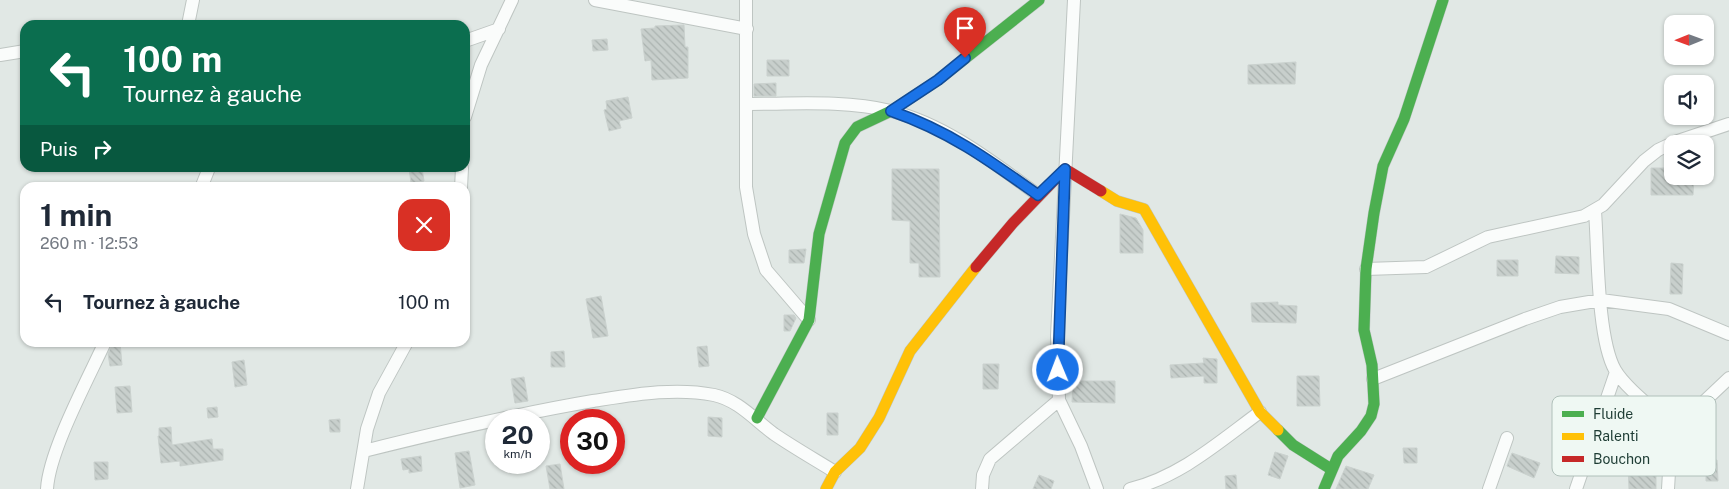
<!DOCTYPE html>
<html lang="fr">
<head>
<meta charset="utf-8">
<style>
  body { margin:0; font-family:"Public Sans",sans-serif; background:#f6f6f7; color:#1f2937; height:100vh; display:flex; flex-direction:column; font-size:19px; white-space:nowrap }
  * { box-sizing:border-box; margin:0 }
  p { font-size:16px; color:#747a83 }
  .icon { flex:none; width:28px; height:28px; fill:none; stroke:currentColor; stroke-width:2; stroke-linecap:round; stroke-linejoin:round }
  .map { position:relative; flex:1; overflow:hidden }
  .details { position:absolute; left:20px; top:182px; width:450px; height:165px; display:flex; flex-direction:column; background:#fff; border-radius:15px; box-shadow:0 1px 4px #0004 }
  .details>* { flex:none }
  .guide { position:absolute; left:20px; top:20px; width:450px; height:152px; border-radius:15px; box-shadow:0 1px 4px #0004; background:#0b6e4f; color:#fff; overflow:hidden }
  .needle { width:32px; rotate:269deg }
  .fabs { position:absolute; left:1664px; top:15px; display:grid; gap:10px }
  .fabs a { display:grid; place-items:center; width:50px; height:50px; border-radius:10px; background:#fff; box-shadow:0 1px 4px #0004; font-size:25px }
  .speed { position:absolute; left:485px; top:409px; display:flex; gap:10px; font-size:25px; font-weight:700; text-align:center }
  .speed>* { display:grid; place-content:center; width:65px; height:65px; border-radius:50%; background:#fff; box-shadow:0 1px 4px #0004; line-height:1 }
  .speed small { font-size:12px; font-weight:400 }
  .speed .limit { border:8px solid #d22; background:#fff; color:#111 }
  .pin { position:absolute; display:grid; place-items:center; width:42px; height:42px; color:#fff; margin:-51px -21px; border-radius:50% 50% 50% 0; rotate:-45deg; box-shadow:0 0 5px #0007 }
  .pin .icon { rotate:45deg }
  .me { position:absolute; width:55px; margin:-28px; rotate:359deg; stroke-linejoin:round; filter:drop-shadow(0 0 4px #0008) }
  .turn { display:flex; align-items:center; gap:18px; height:105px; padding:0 20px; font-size:22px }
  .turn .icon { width:65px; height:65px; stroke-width:2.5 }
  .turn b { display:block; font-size:35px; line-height:42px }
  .then { display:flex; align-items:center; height:48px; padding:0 20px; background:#0003; gap:10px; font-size:19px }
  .round { display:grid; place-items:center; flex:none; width:52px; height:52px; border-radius:15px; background:#f6f6f7 }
  .overview { display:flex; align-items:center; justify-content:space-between; height:85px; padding:0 20px }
  h1 { font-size:30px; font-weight:700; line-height:38px }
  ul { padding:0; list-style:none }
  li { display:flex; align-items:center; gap:15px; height:70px; padding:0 20px }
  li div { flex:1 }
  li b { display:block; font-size:19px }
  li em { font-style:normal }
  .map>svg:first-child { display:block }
  .building { fill:url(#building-back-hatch); stroke:#cad1ce }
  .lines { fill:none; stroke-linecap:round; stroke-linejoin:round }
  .street-casing { stroke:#bec5c2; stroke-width:14 }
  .fast-casing { stroke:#bdc6c2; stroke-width:12 }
  .slow-casing { stroke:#bdc6c2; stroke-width:12 }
  .jam-casing { stroke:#bdc6c2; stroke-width:12 }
  .street { stroke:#fafcfb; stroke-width:12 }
  .fast { stroke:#4caf50; stroke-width:11 }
  .slow { stroke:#ffc107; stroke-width:11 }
  .jam { stroke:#c62828; stroke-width:11 }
  .route-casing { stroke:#114b97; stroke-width:12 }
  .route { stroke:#1a73e8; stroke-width:9 }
  .key { fill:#eff8f3; stroke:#b0c0ba; stroke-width:1 }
  .key-label { font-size:14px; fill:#1e3c34 }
</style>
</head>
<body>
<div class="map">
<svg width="1729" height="489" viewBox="0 0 1729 489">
  <defs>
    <pattern id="building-back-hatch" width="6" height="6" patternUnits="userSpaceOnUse" patternTransform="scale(1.25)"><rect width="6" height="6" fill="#c8cfcc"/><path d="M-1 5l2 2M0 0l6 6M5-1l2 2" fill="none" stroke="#abb3b0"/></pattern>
  </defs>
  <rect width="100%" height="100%" fill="#e1e8e5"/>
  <path class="building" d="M 684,25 L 685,47 L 688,47 L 688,78 L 652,80 L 651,60 L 645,61 L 641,29 L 655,28 L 655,26 Z
    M 607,39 L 608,50 L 593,51 L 592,40 Z
    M 767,60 L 789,60 L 789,76 L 767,76 Z
    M 1296,62 L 1295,84 L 1248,84 L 1248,65 Z
    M 776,83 L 776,96 L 754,96 L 754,84 Z
    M 628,97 L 632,118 L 619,121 L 621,128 L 609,131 L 604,110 L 607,109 L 606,101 Z
    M 409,168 L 422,168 L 424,181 L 411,183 Z
    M 1651,168 L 1672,168 L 1672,176 L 1694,176 L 1693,195 L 1651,195 Z
    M 892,169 L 939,169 L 940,277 L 919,277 L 919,263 L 910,263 L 910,221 L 892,220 Z
    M 1120,214 L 1136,218 L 1143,230 L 1143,253 L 1120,253 Z
    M 806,249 L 804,263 L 789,263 L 789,250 Z
    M 1556,256 L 1579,257 L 1579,274 L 1555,273 Z
    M 1497,260 L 1518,260 L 1518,276 L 1497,276 Z
    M 1671,263 L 1683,264 L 1682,294 L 1670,294 Z
    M 601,296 L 608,336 L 593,338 L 586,299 Z
    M 1278,302 L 1278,305 L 1297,306 L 1296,323 L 1252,322 L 1251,303 Z
    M 784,315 L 794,315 L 796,318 L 790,331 L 784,331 Z
    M 113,342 L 120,342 L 122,365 L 110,366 L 108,354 Z
    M 707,346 L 709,366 L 699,367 L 697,347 Z
    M 564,351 L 565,367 L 551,367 L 551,352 Z
    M 1203,358 L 1217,359 L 1217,383 L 1204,383 L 1204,376 L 1171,378 L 1170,365 L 1204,363 Z
    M 244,360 L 247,385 L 235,387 L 232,362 Z
    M 983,364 L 999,364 L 998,389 L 983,389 Z
    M 1297,376 L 1319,376 L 1320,406 L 1297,406 Z
    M 524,377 L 528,401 L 515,403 L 511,379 Z
    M 1073,381 L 1115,381 L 1115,403 L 1072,402 Z
    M 130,386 L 132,412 L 117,413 L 115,387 Z
    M 217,407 L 218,417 L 208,418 L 207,408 Z
    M 827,413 L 838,413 L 838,435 L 827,435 Z
    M 708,417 L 722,418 L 722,437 L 708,436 Z
    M 340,419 L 340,432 L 330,432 L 329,420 Z
    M 171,427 L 172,445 L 212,439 L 213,449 L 223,449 L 223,460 L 180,466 L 180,461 L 161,463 L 158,436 L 159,436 L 159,428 Z
    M 1403,448 L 1417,448 L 1417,463 L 1404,463 Z
    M 469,451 L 475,485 L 460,488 L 455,453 Z
    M 1275,452 L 1288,456 L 1280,479 L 1268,475 Z
    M 1512,453 L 1540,463 L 1534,478 L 1507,466 Z
    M 421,456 L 422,471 L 409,473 L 409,469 L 403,470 L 401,459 Z
    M 1717,460 L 1718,481 L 1706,481 L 1706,472 L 1694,473 L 1694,461 Z
    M 94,462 L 108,462 L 108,479 L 95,480 Z
    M 560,464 L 564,489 L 550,489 L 546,466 Z
    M 1346,466 L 1374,475 L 1368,489 L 1336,489 Z
    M 1628,466 L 1656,466 L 1656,489 L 1629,489 Z
    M 1039,475 L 1054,481 L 1051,489 L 1033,489 Z
    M 1236,475 L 1237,489 L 1226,489 L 1225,476 Z"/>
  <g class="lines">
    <defs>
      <path id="street" d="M 595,0 L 747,29
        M 746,0 L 746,187 L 754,234 L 766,270 L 809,320
        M 1074,0 L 1057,336 L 1059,400 L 1081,446 L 1097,489
        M 188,25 L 193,0
        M 465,41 L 499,29
        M 0,55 L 25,51
        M 746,104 C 794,104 844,100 891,111 C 945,124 994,163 1038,195
        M 465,117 L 481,65 L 512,0
        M 201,188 L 209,168
        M 461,188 L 462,168
        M 1595,211 C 1598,250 1597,338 1615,370 C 1626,389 1659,413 1675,429
        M 1366,269 L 1426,267 L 1488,237 L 1584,216 L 1603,205 L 1644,161 L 1658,150 L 1675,142 L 1729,124
        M 1373,379 L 1525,319 L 1560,307 L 1601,300 L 1669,309 L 1729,334
        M 364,451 C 440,432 516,414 593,401 C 632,395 674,387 714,395 C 738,400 755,420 774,434 C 793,447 814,459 835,472
        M 47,489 C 49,451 88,379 105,342
        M 357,489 L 367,429 L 379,393 L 407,342
        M 982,489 L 983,475 L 990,459 L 1059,400
        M 1130,489 C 1180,477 1219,442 1260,412
        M 1489,489 L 1507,438
        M 1576,489 L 1616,372
        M 1668,489 L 1671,439 L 1675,429 L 1729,378"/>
      <path id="fast" d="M 757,418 L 809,320 L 819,234 L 845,143 L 857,127 L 891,111 L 938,80 L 1039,0
        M 1278,430 L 1293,445 L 1331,469
        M 1324,489 L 1338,456 L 1361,431 L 1371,416 L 1374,404 L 1372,365 L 1364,330 L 1366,269 L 1374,213 L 1383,166 L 1404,119 L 1443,0"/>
      <path id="slow" d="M 1101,191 L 1117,201 L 1144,209 L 1260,412 L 1278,430
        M 826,489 L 835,472 L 860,448 L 879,418 L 910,351 L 976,267"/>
      <path id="jam" d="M 976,267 L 1013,223 L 1065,169 L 1101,191"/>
    </defs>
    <use href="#street" class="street-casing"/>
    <use href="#fast" class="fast-casing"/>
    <use href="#slow" class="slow-casing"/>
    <use href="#jam" class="jam-casing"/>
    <use href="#street" class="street"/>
    <use href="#fast" class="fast"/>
    <use href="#slow" class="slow"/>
    <use href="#jam" class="jam"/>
  </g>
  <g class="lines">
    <defs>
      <path id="route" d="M 965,58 L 938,80 L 891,111 C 949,131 989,160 1038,195 L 1065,169 L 1058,370"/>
    </defs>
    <use href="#route" class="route-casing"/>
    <use href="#route" class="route"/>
  </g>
  <rect x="1552" y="396" width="164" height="80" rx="8" class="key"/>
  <rect x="1562" y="411" width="22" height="6" fill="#4caf50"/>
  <rect x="1562" y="433" width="22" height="7" fill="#ffc107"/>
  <rect x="1562" y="456" width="22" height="6" fill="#c62828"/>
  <g class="key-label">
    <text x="1593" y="419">Fluide</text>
    <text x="1593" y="441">Ralenti</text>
    <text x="1593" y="464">Bouchon</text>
  </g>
</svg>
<div class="fabs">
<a><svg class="needle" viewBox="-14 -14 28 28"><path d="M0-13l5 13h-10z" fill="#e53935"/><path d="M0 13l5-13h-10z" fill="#747a83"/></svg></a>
<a><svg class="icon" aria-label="sound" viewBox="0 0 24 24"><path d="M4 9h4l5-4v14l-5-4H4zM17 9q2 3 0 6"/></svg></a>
<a><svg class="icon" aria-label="layers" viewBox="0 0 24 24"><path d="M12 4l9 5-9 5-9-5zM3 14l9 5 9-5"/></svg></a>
</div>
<div class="speed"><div>20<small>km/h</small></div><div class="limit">30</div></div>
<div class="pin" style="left:965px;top:58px;background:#d93025"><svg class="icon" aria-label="arrive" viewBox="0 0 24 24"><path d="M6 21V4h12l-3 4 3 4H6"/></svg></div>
<svg class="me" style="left:1058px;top:370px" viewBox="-20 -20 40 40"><circle r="17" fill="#1a73e8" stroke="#fff" stroke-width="3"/><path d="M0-11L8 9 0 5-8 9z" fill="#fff"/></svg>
<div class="guide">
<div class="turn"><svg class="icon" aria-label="left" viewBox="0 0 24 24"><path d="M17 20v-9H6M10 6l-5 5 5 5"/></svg><div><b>100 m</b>Tournez à gauche</div></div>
<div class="then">Puis<svg class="icon" aria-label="right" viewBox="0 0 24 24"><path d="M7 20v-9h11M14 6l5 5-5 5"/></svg></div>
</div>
<section class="details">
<div class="overview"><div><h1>1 min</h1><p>260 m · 12:53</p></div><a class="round" style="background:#d93025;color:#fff"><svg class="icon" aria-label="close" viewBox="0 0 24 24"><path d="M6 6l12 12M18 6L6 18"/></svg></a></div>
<ul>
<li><svg class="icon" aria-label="left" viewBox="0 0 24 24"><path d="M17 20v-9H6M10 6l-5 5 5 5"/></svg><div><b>Tournez à gauche</b></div><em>100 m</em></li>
</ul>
</section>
</div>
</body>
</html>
